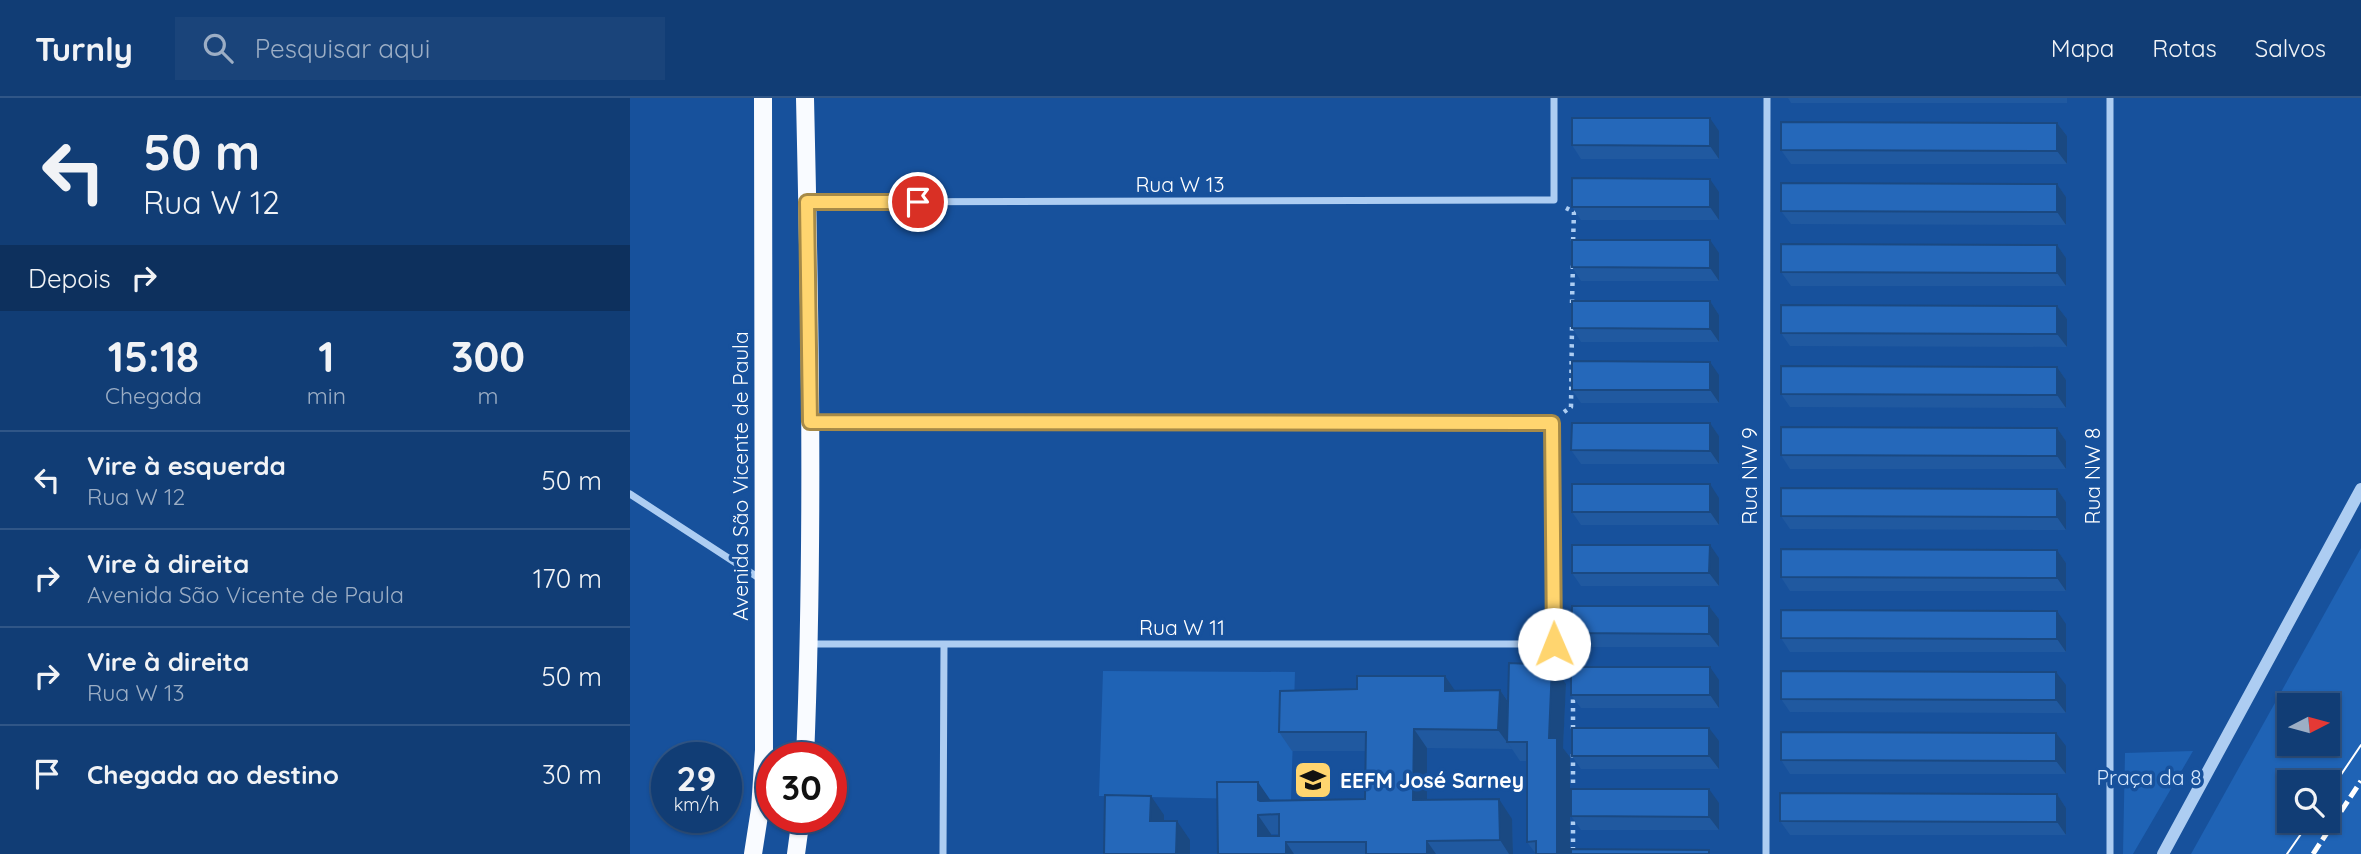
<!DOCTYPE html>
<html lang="pt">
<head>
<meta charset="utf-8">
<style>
  body { margin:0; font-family:Quicksand,sans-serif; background:#1a447a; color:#f1f3f6; height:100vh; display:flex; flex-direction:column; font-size:26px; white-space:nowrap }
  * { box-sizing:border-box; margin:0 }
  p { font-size:23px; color:#9caec5 }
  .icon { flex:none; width:38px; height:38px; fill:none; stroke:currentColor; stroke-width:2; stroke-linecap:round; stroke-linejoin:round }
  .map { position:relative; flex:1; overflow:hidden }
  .drawer { display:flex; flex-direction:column; background:#113d75; width:630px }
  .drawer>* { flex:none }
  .guide { background:#113d75; color:#f1f3f6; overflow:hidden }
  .needle { width:46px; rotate:84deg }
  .tools { position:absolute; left:1647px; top:595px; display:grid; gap:14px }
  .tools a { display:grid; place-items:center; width:63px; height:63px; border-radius:0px; background:#113d75; box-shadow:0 2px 5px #0004,0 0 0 2px #305687; font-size:35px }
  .speed { position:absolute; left:21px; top:644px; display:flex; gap:14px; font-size:35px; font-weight:700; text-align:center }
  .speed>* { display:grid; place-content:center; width:91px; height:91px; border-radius:50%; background:#113d75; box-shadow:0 2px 5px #0004,0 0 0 2px #305687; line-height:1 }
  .speed small { font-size:18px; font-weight:400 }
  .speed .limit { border:10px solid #d22; background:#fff; color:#111 }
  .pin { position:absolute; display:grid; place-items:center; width:60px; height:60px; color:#fff; margin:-30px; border:4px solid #fff; border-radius:50%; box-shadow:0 2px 7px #0007 }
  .me { position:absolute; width:77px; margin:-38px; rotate:359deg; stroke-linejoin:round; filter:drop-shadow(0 0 5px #0008) }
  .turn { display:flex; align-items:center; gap:24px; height:147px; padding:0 28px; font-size:32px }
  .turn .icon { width:91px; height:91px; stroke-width:2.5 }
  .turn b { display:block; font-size:49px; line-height:60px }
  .then { display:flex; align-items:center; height:66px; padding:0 28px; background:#0003; gap:14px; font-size:26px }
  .eta { display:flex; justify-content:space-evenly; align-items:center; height:119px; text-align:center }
  .eta b { font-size:42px; font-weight:700; line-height:49px }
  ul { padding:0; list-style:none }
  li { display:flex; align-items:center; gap:21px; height:98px; padding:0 28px; border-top:2px solid #305687 }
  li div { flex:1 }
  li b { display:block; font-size:26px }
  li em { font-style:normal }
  header { display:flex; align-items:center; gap:42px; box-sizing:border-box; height:98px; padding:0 35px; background:#113d75; border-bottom:2px solid #305687 }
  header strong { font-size:33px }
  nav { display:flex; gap:38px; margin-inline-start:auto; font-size:24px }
  .search { width:490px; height:63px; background:#1a447a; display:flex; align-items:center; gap:18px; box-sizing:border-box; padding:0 24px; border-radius:0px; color:#9caec5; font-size:26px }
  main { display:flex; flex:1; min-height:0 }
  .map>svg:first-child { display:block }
  .green { fill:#1f63b5; fill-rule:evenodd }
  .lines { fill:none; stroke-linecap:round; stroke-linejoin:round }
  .path { stroke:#adcdf2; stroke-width:4.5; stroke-dasharray:3.5 5; stroke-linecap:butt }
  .minor { stroke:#adcdf2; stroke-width:7 }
  .tertiary { stroke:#adcdf2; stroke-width:12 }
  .primary { stroke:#f9fbff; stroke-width:18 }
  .tram { stroke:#fff; stroke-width:2 }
  .rail { stroke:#fff; stroke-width:5; stroke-dasharray:12 5; stroke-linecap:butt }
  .wall { fill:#2059a0; fill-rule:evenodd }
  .shaded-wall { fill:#1a4982 }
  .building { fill:#2568ba; stroke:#1a4982; stroke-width:2; fill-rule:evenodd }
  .route-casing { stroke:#a68a48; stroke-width:18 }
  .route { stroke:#ffd56f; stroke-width:12 }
  .labels { text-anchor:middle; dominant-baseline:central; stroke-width:7; stroke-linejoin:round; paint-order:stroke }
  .street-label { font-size:21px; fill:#fff; stroke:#17519c }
  .park-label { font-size:21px; fill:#d5e7fc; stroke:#17519c }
  .poi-label { font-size:21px; font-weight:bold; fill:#fff; stroke:#17519c; text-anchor:start }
</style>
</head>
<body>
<header>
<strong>Turnly</strong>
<div class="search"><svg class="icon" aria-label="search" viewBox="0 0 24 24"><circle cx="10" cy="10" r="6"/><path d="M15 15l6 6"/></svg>Pesquisar aqui</div>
<nav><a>Mapa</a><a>Rotas</a><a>Salvos</a></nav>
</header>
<main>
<section class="drawer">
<div class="guide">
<div class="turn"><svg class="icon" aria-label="left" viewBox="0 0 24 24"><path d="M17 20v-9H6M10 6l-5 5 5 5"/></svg><div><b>50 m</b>Rua W 12</div></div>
<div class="then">Depois<svg class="icon" aria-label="right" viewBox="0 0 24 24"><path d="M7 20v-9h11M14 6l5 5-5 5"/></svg></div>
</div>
<div class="eta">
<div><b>15:18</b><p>Chegada</p></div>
<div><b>1</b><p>min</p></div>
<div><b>300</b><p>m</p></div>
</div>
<ul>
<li><svg class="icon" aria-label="left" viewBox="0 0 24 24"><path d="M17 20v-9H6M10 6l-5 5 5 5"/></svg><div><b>Vire à esquerda</b><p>Rua W 12</p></div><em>50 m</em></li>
<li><svg class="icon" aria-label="right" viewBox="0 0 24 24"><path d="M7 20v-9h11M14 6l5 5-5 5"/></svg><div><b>Vire à direita</b><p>Avenida São Vicente de Paula</p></div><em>170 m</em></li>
<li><svg class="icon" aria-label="right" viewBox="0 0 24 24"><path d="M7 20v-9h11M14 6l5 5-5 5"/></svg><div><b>Vire à direita</b><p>Rua W 13</p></div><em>50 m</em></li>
<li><svg class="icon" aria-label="arrive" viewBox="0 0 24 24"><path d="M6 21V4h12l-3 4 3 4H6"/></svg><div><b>Chegada ao destino</b></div><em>30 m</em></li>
</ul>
</section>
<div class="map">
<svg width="1731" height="756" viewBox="0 0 1731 756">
  <rect width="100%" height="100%" fill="#17519c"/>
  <path class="green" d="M 1731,450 L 1731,756 L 1561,756 ZM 1659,607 L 1698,607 L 1698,646 L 1659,646 ZM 1659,684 L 1698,684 L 1698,723 L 1659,723 Z
    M 473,573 L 665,574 L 661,702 L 469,698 Z
    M 1563,653 L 1503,756 L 1493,756 L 1495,655 Z"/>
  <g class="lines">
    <path class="path" d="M 936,110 L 944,114 L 943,146
      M 942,205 L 943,165
      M 934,314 L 941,309 L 942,228
      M 933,558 L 943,574
      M 943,593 L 943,633
      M 943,656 L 943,696
      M 943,715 L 943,756"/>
    <path class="minor" d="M 1480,0 L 1480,756
      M 178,104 L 924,102 L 924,0
      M 180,324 L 922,325 L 924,546 L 180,546
      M 0,396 L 132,482
      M 313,756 L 314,547
      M 1136,756 L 1137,0"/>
    <path class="tertiary" d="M 1533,756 L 1731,391"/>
    <path class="primary" d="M 175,660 C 184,440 180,220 175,0
      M 123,756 L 130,711 L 134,652 L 133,0
      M 166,756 L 171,719"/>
    <path class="tram" d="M 1698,696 L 1731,647
      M 1657,756 L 1680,723"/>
    <path class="rail" d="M 1683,756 L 1731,683"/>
  </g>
  <path class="wall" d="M 1158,0 L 1437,0 L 1437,5 L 1161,5 Z
    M 1427,25 L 1437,38 L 1437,66 L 1161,66 L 1151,52 Z
    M 1089,33 L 1089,61 L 951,61 L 942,47 Z
    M 1427,86 L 1436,99 L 1436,127 L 1161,126 L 1151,113 Z
    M 1089,94 L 1089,122 L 951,122 L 942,109 Z
    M 1427,147 L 1436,160 L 1436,188 L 1161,188 L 1151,174 Z
    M 1089,155 L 1089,183 L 951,183 L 942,169 Z
    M 1080,203 L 1089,217 L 1089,244 L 951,244 L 942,230 Z
    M 1427,208 L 1437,221 L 1437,249 L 1160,248 L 1151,235 Z
    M 1427,269 L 1436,282 L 1436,310 L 1160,309 L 1151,296 Z
    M 1089,277 L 1089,305 L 951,305 L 942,292 Z
    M 1080,325 L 1089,338 L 1089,366 L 951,366 L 941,352 Z
    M 1427,330 L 1436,343 L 1436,371 L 1160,371 L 1151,357 Z
    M 1427,391 L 1436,404 L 1436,432 L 1160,431 L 1151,418 Z
    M 1089,400 L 1089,427 L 951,427 L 942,414 Z
    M 1427,452 L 1436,465 L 1436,493 L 1160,493 L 1151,479 Z
    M 1089,460 L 1089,488 L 951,488 L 942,475 Z
    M 1079,508 L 1089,521 L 1089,549 L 951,549 L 941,535 Z
    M 1436,526 L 1436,554 L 1160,554 L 1151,540 Z
    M 1089,582 L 1089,610 L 951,610 L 941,597 Z
    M 936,586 L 933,650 L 940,659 L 940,756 L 906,756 L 897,744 L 897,663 L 890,663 L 882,651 L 797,650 L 797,702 L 882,721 L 883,756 L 588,756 L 641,703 L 735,701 L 735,653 L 662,653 L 649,634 L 825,593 L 870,592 L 878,603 ZM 641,736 L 649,736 L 649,738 L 641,738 Z
    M 1436,587 L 1436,615 L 1160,614 L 1151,601 Z
    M 1089,643 L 1089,671 L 951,671 L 942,658 Z
    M 1436,648 L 1436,676 L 1160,676 L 1151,662 Z
    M 1427,696 L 1436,710 L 1436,737 L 1160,737 L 1150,723 Z
    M 1089,705 L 1089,732 L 951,732 L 941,718 Z"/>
  <path class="shaded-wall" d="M 1080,20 L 1089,33 L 1089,61 L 1080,48 Z
    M 1427,25 L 1437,38 L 1437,66 L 1427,53 Z
    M 1080,81 L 1089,94 L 1089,122 L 1080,109 Z
    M 1427,86 L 1436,99 L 1436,127 L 1427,114 Z
    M 1080,142 L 1089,155 L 1089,183 L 1080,170 Z
    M 1427,147 L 1436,160 L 1436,188 L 1427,175 Z
    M 1080,203 L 1089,217 L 1089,244 L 1080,231 Z
    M 1427,208 L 1437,221 L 1437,249 L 1427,236 Z
    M 1080,264 L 1089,277 L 1089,305 L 1080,292 Z
    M 1427,269 L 1436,282 L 1436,310 L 1427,297 Z
    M 1080,325 L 1089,338 L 1089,366 L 1080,353 Z
    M 1427,330 L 1436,343 L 1436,371 L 1427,358 Z
    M 1080,386 L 1089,400 L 1089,427 L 1080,414 Z
    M 1427,391 L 1436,404 L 1436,432 L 1427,419 Z
    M 1080,447 L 1089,460 L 1089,488 L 1079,475 Z
    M 1427,452 L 1436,465 L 1436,493 L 1427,480 Z
    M 1079,508 L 1089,521 L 1089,549 L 1079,536 Z
    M 1427,513 L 1436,526 L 1436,554 L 1427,541 Z
    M 922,567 L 936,586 L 933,650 L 940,659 L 940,756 L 927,756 L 919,640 Z
    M 1080,569 L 1089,582 L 1089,610 L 1080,597 Z
    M 1426,574 L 1436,587 L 1436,615 L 1426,602 Z
    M 815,578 L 828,597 L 815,593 Z
    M 870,592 L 883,611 L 877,644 L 882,651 L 868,632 Z
    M 1079,630 L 1089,643 L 1089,671 L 1079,658 Z
    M 784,631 L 797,650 L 797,721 L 783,702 Z
    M 1426,635 L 1436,648 L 1436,676 L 1426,663 Z
    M 628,684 L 641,703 L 628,702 Z
    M 1079,691 L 1089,705 L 1089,732 L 1079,719 Z
    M 1427,696 L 1436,710 L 1436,737 L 1427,724 Z
    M 521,698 L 534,717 L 534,742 L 520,723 Z
    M 869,701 L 882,721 L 883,756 L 879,756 L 870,742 Z
    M 628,717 L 641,736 L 642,756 L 628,738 Z
    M 547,723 L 560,742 L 560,756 L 546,756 Z
    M 797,743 L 806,756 L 797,756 Z
    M 656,744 L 664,756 L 656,756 Z"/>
  <path class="building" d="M 942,20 L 1080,20 L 1080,48 L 942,47 Z
    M 1151,24 L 1427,25 L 1427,53 L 1151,52 Z
    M 942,80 L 1080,81 L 1080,109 L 942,109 Z
    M 1151,85 L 1427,86 L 1427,114 L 1151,113 Z
    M 942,142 L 1080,142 L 1080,170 L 942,169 Z
    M 1151,146 L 1427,147 L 1427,175 L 1151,174 Z
    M 942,203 L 1080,203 L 1080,231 L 942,230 Z
    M 1151,207 L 1427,208 L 1427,236 L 1151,235 Z
    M 942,263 L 1080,264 L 1080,292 L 942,292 Z
    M 1151,268 L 1427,269 L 1427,297 L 1151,296 Z
    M 942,325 L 1080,325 L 1080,353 L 941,352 Z
    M 1151,329 L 1427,330 L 1427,358 L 1151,357 Z
    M 942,386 L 1080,386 L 1080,414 L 942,414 Z
    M 1151,390 L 1427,391 L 1427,419 L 1151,418 Z
    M 942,447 L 1080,447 L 1079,475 L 942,475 Z
    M 1151,451 L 1427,452 L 1427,480 L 1151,479 Z
    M 942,508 L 1079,508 L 1079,536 L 941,535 Z
    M 1151,512 L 1427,513 L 1427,541 L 1151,540 Z
    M 879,565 L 922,567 L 919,640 L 927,640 L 927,756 L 906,756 L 906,743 L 897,744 L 897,644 L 877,644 Z
    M 941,569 L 1080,569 L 1080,597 L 941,597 Z
    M 1151,573 L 1426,574 L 1426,602 L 1151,601 Z
    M 727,578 L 815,578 L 815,593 L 870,592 L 868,632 L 784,631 L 783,702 L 869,701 L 870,742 L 797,743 L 797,756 L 736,756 L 736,744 L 656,744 L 656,756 L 588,756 L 587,684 L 628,684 L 628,702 L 630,703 L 735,701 L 736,634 L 649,634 L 650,593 L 727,591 ZM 649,716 L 649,738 L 628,738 L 628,717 Z
    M 942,630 L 1079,630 L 1079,658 L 942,658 Z
    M 1151,634 L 1426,635 L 1426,663 L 1151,662 Z
    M 941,691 L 1079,691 L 1079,719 L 941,718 Z
    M 1150,695 L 1427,696 L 1427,724 L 1150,723 Z
    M 475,697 L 521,698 L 520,723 L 547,723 L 546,756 L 474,756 Z
    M 941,751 L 1079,752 L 1079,756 L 941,756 Z"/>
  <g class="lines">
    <defs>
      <path id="route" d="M 288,104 L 177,104 L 180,324 L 922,325 L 924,546"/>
    </defs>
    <use href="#route" class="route-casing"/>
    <use href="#route" class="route"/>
  </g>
  <defs>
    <symbol id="school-square" viewBox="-11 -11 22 22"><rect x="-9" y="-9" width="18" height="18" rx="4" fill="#ffd56f" stroke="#17519c"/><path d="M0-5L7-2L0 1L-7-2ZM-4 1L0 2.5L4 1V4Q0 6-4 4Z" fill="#111"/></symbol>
  </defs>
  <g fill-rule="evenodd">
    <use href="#school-square" x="661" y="660" width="44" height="44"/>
  </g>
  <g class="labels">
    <g class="street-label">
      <text x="550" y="86">Rua W 13</text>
      <text transform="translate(110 378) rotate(-90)">Avenida São Vicente de Paula</text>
      <text transform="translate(1119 378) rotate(-90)">Rua NW 9</text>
      <text transform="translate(1462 378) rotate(-90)">Rua NW 8</text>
      <text x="552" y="529">Rua W 11</text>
    </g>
    <g class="park-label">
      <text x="1519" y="679">Praça da 8</text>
    </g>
    <g class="poi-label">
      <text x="710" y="682">EEFM José Sarney</text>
    </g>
  </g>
</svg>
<div class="tools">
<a><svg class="needle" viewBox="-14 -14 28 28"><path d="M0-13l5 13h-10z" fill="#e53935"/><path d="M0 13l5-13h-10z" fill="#9caec5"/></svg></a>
<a><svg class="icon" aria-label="search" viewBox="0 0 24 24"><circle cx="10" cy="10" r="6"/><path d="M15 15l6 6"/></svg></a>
</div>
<div class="speed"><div>29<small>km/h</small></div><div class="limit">30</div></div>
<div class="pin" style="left:288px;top:104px;background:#d93025"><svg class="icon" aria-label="arrive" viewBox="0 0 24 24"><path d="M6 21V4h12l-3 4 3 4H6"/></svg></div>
<svg class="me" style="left:924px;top:546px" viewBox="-20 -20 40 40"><circle r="19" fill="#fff"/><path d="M0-13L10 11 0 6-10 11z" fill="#ffd56f"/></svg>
</div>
</main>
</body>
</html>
